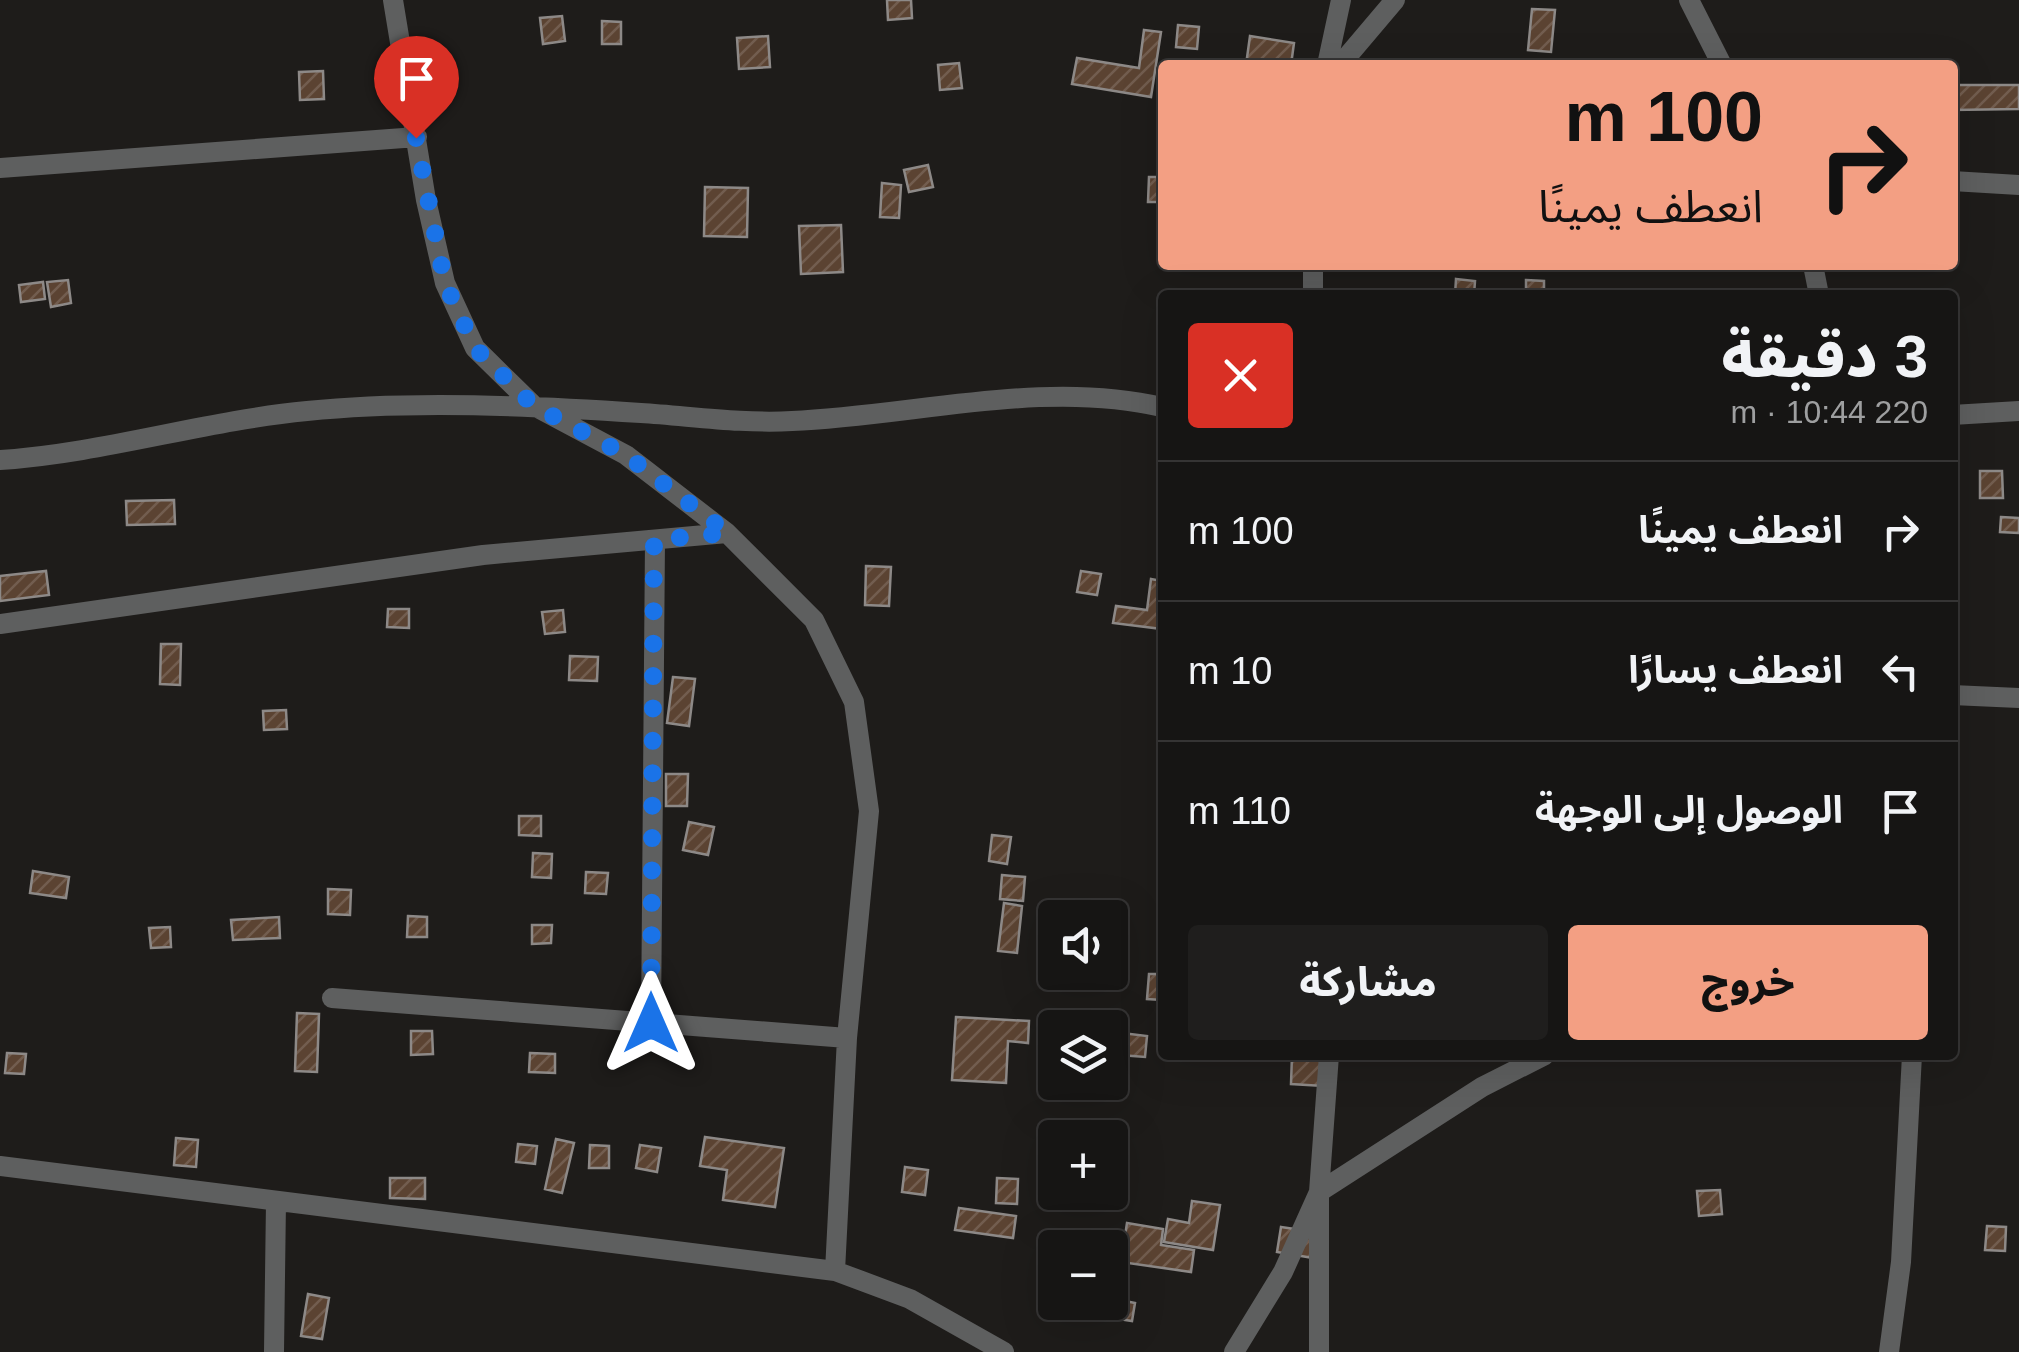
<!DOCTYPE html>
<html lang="ar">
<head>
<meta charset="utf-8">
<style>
  body { margin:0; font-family:Arial,"Noto Sans Arabic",sans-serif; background:#1f1e1d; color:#f1f3f6; direction:rtl; height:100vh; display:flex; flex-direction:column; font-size:38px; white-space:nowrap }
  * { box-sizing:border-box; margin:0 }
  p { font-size:32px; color:#9e9fa0 }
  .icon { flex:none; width:55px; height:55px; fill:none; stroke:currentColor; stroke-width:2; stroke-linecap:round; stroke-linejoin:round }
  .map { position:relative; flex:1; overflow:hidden; direction:ltr }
  .sheet { position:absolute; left:1158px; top:290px; width:800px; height:770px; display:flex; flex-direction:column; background:#161514; border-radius:10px; box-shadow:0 10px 40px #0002,0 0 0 2px #353434; direction:rtl }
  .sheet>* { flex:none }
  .guide { position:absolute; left:1158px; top:60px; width:800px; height:210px; border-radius:10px; box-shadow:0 10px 40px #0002,0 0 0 2px #353434; direction:rtl; background:#f39f83; color:#111; overflow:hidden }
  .tools { position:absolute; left:1038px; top:900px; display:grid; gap:20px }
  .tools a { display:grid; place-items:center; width:90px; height:90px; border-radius:10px; background:#161514; box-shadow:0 10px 40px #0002,0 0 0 2px #353434; font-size:50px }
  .pin { position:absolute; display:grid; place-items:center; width:85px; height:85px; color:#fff; margin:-102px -42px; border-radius:50% 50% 50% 0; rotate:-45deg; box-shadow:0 0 10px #0007 }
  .pin .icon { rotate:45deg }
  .me { position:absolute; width:110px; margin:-55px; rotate:0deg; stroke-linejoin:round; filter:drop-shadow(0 0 8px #0008) }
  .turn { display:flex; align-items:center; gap:35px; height:210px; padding:0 30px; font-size:45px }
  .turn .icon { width:130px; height:130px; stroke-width:2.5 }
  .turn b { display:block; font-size:70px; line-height:85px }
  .round { display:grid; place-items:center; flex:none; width:105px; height:105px; border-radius:10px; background:#1f1e1d }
  .summary { display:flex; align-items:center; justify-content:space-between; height:170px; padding:0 30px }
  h1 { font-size:60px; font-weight:800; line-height:75px }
  .cta { display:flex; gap:20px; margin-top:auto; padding:20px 30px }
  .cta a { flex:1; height:115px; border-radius:10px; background:#f39f83; color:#111; font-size:40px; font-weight:800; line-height:115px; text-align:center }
  .cta a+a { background:#1f1e1d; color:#f1f3f6 }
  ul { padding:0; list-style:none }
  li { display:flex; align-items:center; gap:30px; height:140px; padding:0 30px; border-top:2px solid #353434 }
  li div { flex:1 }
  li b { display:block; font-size:38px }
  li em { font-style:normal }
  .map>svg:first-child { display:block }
  .building { fill:url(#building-hatch); stroke:#8d8987; stroke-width:2.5 }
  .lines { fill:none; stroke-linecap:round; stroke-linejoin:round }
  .street { stroke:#5e5f5f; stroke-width:20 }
  .route { stroke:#1a73e8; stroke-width:18; stroke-dasharray:0 32.4 }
</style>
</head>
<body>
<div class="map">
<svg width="2019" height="1352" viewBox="0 0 2019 1352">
  <defs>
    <pattern id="building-hatch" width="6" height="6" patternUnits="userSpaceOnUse" patternTransform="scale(2.5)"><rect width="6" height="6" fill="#5b4332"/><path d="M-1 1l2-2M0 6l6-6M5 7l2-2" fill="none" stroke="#725d4f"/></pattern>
  </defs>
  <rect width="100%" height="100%" fill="#1e1c1a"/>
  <path class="building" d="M 887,0 L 911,0 L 912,18 L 888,20 Z
    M 1532,9 L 1555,10 L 1551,52 L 1528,50 Z
    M 562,16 L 565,41 L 543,44 L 540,18 Z
    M 602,21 L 621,22 L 621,44 L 602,44 Z
    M 1178,25 L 1199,27 L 1197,49 L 1176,47 Z
    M 1144,30 L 1161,32 L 1151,97 L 1072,84 L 1077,58 L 1139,68 Z
    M 768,36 L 770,67 L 739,69 L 737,38 Z
    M 1250,36 L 1294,43 L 1291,65 L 1246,65 Z
    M 959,63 L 962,88 L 940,90 L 938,65 Z
    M 323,71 L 324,99 L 300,100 L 299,72 Z
    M 1952,85 L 2019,85 L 2019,109 L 1952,110 Z
    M 928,165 L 933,187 L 909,192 L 904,170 Z
    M 1149,177 L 1162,177 L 1162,202 L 1148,202 Z
    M 882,183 L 901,185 L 899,218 L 880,217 Z
    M 705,187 L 748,188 L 747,237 L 704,236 Z
    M 841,225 L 843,272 L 801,274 L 799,226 Z
    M 1456,279 L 1475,281 L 1474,295 L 1455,295 Z
    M 68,280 L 71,303 L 51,307 L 47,282 Z
    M 1526,280 L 1544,281 L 1544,295 L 1526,295 Z
    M 43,282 L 45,299 L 21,302 L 19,285 Z
    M 1980,471 L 2002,471 L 2003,498 L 1980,498 Z
    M 174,500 L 175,524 L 127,525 L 126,501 Z
    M 2001,517 L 2019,518 L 2019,533 L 2000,532 Z
    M 866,566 L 891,567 L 889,606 L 865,605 Z
    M 46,571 L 49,595 L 0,601 L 0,576 Z
    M 1081,571 L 1101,574 L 1097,595 L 1077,592 Z
    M 1151,579 L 1162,581 L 1162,629 L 1113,623 L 1116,606 L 1147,610 Z
    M 388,609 L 409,609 L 409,628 L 387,627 Z
    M 563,610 L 565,632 L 545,634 L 542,612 Z
    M 161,644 L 181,644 L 180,685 L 160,684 Z
    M 570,656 L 598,657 L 597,681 L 569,680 Z
    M 673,677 L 695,679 L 689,726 L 667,723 Z
    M 286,710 L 287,729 L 264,730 L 263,711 Z
    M 666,774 L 688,774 L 687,806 L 666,806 Z
    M 519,816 L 541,816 L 541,836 L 519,835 Z
    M 689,822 L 714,827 L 708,855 L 683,850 Z
    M 992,835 L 1011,837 L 1007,864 L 989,861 Z
    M 533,853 L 552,854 L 551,878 L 532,877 Z
    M 33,871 L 69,877 L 66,898 L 30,893 Z
    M 586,872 L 608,873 L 606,894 L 585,893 Z
    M 1002,875 L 1025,877 L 1023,901 L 1000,899 Z
    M 328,889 L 351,890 L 350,915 L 328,914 Z
    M 1004,903 L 1022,906 L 1017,953 L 998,951 Z
    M 408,916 L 427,917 L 427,937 L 407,937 Z
    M 279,917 L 280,938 L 233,940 L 231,920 Z
    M 532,925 L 552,925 L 551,943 L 532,944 Z
    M 170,927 L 171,947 L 151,948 L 149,928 Z
    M 1149,974 L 1162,974 L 1162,1000 L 1147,999 Z
    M 1086,1010 L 1089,1028 L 1064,1028 L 1062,1014 Z
    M 297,1013 L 319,1014 L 317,1072 L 295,1071 Z
    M 956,1017 L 1029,1021 L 1028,1043 L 1008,1041 L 1006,1083 L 952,1080 Z
    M 411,1031 L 432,1031 L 433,1054 L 411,1055 Z
    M 1122,1033 L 1147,1036 L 1145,1057 L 1120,1055 Z
    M 7,1053 L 26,1054 L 24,1074 L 5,1073 Z
    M 530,1053 L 555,1054 L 555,1073 L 529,1072 Z
    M 1292,1055 L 1325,1055 L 1323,1086 L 1291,1084 Z
    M 705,1137 L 784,1148 L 775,1207 L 723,1200 L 727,1170 L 700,1166 Z
    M 176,1138 L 198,1140 L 196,1167 L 174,1165 Z
    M 556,1139 L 574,1143 L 562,1193 L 545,1189 Z
    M 518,1144 L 537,1146 L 535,1164 L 516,1162 Z
    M 590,1145 L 609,1146 L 609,1168 L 589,1168 Z
    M 640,1145 L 661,1148 L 657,1172 L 636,1168 Z
    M 905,1167 L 928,1170 L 925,1195 L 902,1192 Z
    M 390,1178 L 425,1178 L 425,1199 L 390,1198 Z
    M 997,1178 L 1018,1179 L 1017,1204 L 996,1203 Z
    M 1720,1190 L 1722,1214 L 1699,1216 L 1697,1191 Z
    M 1192,1201 L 1220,1205 L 1213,1250 L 1164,1242 L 1168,1219 L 1189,1223 Z
    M 959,1208 L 1016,1216 L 1013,1238 L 955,1230 Z
    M 1127,1223 L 1163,1229 L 1161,1245 L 1194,1250 L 1191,1272 L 1121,1262 Z
    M 1987,1226 L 2006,1227 L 2005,1251 L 1985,1250 Z
    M 1281,1227 L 1322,1233 L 1319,1259 L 1277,1252 Z
    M 1071,1241 L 1118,1247 L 1116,1263 L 1110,1263 L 1110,1248 L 1070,1248 Z
    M 308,1294 L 329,1298 L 322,1339 L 301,1336 Z
    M 1115,1299 L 1135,1303 L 1132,1321 L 1112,1318 Z
    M 1064,1302 L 1082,1302 L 1078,1318 L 1061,1315 Z"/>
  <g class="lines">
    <path class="street" d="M 393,0 L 426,200 L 445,283 L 475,348 L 534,406 L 626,455 L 727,533 L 814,620 L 854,702 L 869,811 L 847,1038 L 835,1271
      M 1689,0 L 1722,65
      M 1327,65 L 1341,0
      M 1340,65 L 1395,0
      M 0,168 L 417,137
      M 1952,181 L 2019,185
      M 1813,265 L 1819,295
      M 1313,295 L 1313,265
      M 1952,415 L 2019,411
      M 0,460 C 104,453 203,421 307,411 C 412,400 535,406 641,413 C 690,416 743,424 792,421 C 913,416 1043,379 1162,407
      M 0,624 L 483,555 L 727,533
      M 1952,695 L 2019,698
      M 332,998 L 847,1038
      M 651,1023 L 655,540
      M 0,1166 L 835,1271 L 910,1299 L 1004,1352
      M 274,1352 L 276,1201
      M 1234,1352 L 1283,1272 L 1319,1192 L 1482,1087 L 1545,1055
      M 1319,1352 L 1319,1192 L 1329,1055
      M 1889,1352 L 1901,1262 L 1912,1055"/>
  </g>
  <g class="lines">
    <path class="route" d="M 416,138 L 445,283 L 475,348 L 534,406 L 626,455 L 728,533 L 654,540 L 651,1023"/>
  </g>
</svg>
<div class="tools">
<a><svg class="icon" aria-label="sound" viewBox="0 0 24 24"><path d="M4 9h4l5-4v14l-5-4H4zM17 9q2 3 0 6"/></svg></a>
<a><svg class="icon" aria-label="layers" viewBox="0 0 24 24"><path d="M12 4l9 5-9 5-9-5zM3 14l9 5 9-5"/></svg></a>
<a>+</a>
<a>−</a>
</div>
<div class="pin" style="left:416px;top:138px;background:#d93025"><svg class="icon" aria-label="arrive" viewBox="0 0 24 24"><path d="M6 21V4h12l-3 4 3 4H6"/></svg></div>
<svg class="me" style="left:651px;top:1023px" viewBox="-20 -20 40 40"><path d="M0-17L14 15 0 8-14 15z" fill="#1a73e8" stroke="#fff" stroke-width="4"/></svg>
<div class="guide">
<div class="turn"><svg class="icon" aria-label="right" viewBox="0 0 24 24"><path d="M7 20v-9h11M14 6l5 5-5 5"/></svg><div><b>100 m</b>انعطف يمينًا</div></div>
</div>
<section class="sheet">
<div class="summary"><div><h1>3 دقيقة</h1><p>220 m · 10:44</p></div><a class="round" style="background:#d93025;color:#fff"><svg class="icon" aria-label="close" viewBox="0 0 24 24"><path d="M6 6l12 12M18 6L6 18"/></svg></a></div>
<ul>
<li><svg class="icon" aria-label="right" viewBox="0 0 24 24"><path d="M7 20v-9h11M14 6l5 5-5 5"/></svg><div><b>انعطف يمينًا</b></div><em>100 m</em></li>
<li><svg class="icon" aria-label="left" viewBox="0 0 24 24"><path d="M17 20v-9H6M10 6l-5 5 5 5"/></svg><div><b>انعطف يسارًا</b></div><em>10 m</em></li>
<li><svg class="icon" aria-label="arrive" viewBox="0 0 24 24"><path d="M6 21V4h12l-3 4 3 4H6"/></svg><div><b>الوصول إلى الوجهة</b></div><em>110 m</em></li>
</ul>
<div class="cta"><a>خروج</a><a>مشاركة</a></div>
</section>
</div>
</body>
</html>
